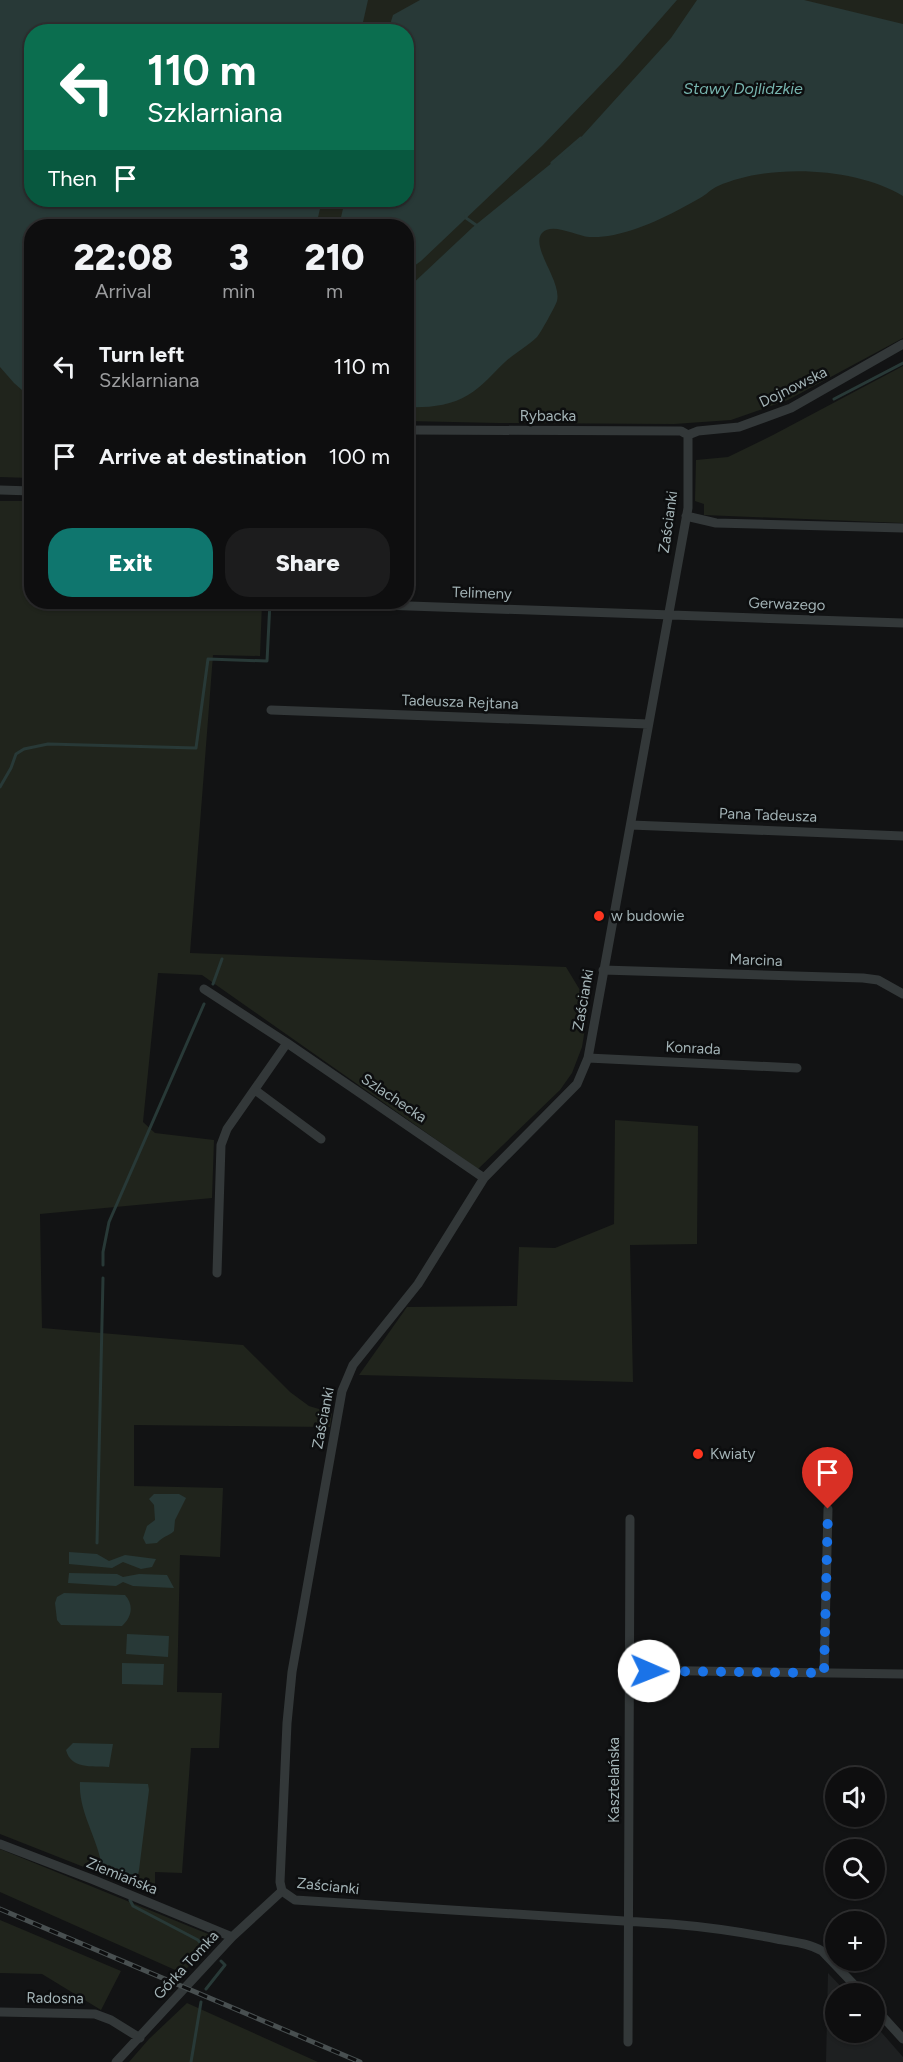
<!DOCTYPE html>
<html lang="en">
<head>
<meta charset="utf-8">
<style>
  body { margin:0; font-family:Figtree,sans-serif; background:#1c1c1d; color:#f1f3f6; height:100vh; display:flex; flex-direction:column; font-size:22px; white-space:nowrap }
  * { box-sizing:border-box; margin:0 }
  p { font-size:20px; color:#9b9c9e }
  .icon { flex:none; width:33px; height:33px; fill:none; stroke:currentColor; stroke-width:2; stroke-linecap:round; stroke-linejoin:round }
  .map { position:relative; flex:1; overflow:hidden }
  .side { position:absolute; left:24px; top:219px; width:390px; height:390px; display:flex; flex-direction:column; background:#0e0e0f; border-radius:24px; box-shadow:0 2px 4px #0004,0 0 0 2px #2e2e2f }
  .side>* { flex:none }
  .top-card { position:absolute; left:24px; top:24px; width:390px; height:183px; border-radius:24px; box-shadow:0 2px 4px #0004,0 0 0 2px #2e2e2f; background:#0b6e4f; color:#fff; overflow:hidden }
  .buttons { position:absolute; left:825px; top:1767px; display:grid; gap:12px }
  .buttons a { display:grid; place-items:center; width:60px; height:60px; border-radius:50%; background:#0e0e0f; box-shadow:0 2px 4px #0004,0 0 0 2px #2e2e2f; font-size:30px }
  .pin { position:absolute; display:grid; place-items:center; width:51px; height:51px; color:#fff; margin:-62px -26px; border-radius:50% 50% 50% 0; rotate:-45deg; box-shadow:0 0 6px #0007 }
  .pin .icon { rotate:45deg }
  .me { position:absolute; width:66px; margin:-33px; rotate:91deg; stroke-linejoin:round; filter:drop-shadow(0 0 4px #0008) }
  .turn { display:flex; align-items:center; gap:21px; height:126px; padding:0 24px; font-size:27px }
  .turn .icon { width:78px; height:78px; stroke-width:2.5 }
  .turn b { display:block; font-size:42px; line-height:51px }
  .then { display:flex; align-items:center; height:57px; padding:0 24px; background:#0003; gap:12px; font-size:22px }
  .eta { display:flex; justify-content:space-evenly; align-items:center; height:102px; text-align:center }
  .eta b { font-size:36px; font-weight:800; line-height:42px }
  .primary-button { display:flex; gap:12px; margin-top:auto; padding:12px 24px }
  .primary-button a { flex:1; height:69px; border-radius:24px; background:#0f766e; color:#fff; font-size:24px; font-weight:800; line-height:69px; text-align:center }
  .primary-button a+a { background:#1c1c1d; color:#f1f3f6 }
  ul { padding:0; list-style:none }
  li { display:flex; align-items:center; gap:18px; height:90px; padding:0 24px }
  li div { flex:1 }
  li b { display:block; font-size:22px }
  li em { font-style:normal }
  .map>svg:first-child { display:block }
  .built { fill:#1e2021 }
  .green { fill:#20241c; fill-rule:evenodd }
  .water { fill:#283937 }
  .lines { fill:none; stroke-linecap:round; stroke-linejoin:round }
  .stream { stroke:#283937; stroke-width:3 }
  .street { stroke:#333839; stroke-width:9 }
  .rail-casing { stroke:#484f50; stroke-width:5 }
  .rail { stroke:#0d0e0f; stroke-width:3; stroke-dasharray:9; stroke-linecap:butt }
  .route { stroke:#1a73e8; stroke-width:10; stroke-dasharray:0 18 }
  .poi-dot { fill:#fe3620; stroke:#0d0e0f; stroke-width:2 }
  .labels { text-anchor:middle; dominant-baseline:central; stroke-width:5; stroke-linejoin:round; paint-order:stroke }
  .street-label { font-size:15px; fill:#a3b3b6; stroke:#0d0e0f }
  .poi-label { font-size:15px; fill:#a3b3b6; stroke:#0d0e0f; text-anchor:start }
  .water-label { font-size:16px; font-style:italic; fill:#77b4ae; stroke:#0d0e0f }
</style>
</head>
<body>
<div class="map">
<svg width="903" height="2062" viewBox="0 0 903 2062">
  <rect width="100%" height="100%" fill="#121314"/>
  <path class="built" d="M 828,1973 L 847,1993 L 836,1994 L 836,2032 L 874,2032 L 875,2025 L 903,2057 L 903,2062 L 826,2062 Z"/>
  <path class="green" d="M 0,0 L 903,0 L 903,338 L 788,400 L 731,420 L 674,424 L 498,423 L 407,421 L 406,226 L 32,226 L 31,478 L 0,477 ZM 32,32 L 406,32 L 406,200 L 32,200 Z
    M 903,366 L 903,523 L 704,515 L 704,504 L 695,501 L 696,460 L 728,457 L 773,435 Z
    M 0,501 L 31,501 L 32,602 L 262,602 L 260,656 L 213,655 L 190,953 L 566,967 L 589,1005 L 582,1047 L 572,1073 L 560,1090 L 478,1169 L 202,975 L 158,973 L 143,1122 L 155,1133 L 214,1140 L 212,1198 L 40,1214 L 42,1328 L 243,1345 L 290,1392 L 309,1406 L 332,1413 L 330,1427 L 134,1425 L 134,1486 L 223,1488 L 220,1557 L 180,1555 L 177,1692 L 222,1693 L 219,1748 L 191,1748 L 182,1873 L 155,1872 L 155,1895 L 0,1834 Z
    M 615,1120 L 698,1126 L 697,1244 L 630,1245 L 633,1382 L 359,1375 L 407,1307 L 517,1306 L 519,1247 L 555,1248 L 614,1224 Z
    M 0,1849 L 213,1936 L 212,1943 L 182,1973 L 0,1892 Z
    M 0,1920 L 121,1971 L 101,2010 L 42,1974 L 0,1973 Z
    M 187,2003 L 318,2062 L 129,2062 L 149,2039 Z"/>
  <path class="water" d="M 0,0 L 368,0 L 361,31 L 32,32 L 32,200 L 322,200 L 316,226 L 32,226 L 31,398 L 14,383 L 0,367 Z
    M 420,0 L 677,0 L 620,65 L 542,146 L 421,261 L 407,271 L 406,226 L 339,226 L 345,200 L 406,200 L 406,32 L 388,31 L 393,15 Z
    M 697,0 L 804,0 L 903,24 L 903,196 C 856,167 769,163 718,186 C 711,189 706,195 700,198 C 672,214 639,231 608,236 C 602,237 595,237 589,237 C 576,236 552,222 542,233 C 530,247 562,281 557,301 C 556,305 540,334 537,337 C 528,346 515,353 505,362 C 493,373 482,387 468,395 C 450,406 427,408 407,407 L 407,289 L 473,227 L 574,145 L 671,38 Z
    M 154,1494 L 179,1494 L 186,1498 L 175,1520 L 174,1531 C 169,1536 163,1536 157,1543 L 146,1544 L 143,1538 L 147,1526 L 155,1520 L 154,1505 L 149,1499 Z
    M 69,1552 L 97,1554 L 109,1561 L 125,1555 L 156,1559 L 152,1567 L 141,1569 L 123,1562 L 112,1568 L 69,1564 Z
    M 69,1573 L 117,1574 L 123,1577 L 139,1574 L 167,1575 L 174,1588 L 133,1586 L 123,1582 L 116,1586 L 68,1583 Z
    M 64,1593 L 125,1595 C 134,1605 132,1617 122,1626 L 61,1625 L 57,1620 L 55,1603 L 57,1597 Z
    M 127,1634 L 169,1636 L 168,1657 L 126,1654 Z
    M 122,1663 L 164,1664 L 163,1685 L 122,1684 Z
    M 73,1743 L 113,1744 L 109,1767 C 91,1766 71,1769 66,1750 Z
    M 80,1782 L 148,1784 L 149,1790 L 139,1870 L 138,1875 L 131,1885 L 103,1875 C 101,1842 78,1814 80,1782 Z"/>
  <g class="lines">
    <path class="stream" d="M 552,163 L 581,138
      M 466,214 L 466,218 L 476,225
      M 834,399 L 903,363
      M 0,787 L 11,768 L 16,754 L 24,749 L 48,744 L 196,748 L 208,659 L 267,661 L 270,602
      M 213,984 L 222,959
      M 103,1265 L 103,1252 L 109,1222 L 204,1004
      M 97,1543 L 103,1278
      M 130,1900 L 133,1906 L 198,1940 L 203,1946
      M 206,1989 L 225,1965 L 221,1961
      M 191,2062 L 201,2002"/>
    <path class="street" d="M 406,430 L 681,431 L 688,435
      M 688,435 L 688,508 L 588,1058 L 577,1084 L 484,1178 L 418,1284 L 353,1365 L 342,1391 L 292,1672 L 287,1723 L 280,1882 L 282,1891 L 295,1900 L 671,1924 C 707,1927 742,1932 777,1939 C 792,1942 809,1943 822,1951 L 863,1994
      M 688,435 L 698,431 L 739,427 L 791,408 L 903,344
      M 0,490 L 32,491
      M 686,516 L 716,523 L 903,528
      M 295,602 L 903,623
      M 271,710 L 648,724
      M 631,825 L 903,836
      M 603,970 L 863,978 L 878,980 L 903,994
      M 204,989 L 287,1043 L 484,1178
      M 588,1058 L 797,1068
      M 255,1090 L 321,1139
      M 217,1273 L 221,1145 L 227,1129 L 287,1043
      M 629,1670 L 903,1674
      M 824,1673 L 828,1509
      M 0,1844 L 94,1880 L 232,1937
      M 874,2007 L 903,2039
      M 0,2012 L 95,2014 L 111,2020 L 140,2038
      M 628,2042 L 630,1519
      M 116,2062 L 232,1937 L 282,1891"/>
    <defs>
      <path id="rail" d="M 0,1909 L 360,2062"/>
    </defs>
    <use href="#rail" class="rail-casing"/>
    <use href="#rail" class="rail"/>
  </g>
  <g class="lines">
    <path class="route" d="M 649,1671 L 824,1673 L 828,1509"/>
  </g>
  <g class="poi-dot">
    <circle cx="599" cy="916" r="6"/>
    <circle cx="698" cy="1454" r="6"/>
  </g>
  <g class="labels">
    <g class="street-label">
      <text transform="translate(793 387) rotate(-26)">Dojnowska</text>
      <text x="548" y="416">Rybacka</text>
      <text transform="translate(668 522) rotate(-82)">Zaścianki</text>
      <text transform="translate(482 593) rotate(2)">Telimeny</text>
      <text transform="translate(787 604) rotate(2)">Gerwazego</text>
      <text transform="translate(460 702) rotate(2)">Tadeusza Rejtana</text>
      <text transform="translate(768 815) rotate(2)">Pana Tadeusza</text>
      <text transform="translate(756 960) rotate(2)">Marcina</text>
      <text transform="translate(583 1000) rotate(-80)">Zaścianki</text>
      <text transform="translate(693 1048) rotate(3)">Konrada</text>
      <text transform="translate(394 1098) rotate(34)">Szlachecka</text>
      <text transform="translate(323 1418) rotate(-79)">Zaścianki</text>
      <text transform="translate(614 1780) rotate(-90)">Kasztelańska</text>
      <text transform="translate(122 1876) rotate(22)">Ziemiańska</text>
      <text transform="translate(328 1886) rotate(6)">Zaścianki</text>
      <text transform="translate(186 1965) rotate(-47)">Górka Tomka</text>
      <text transform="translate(55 1998) rotate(1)">Radosna</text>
    </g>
    <g class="poi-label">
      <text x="611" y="916">w budowie</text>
      <text x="710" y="1454">Kwiaty</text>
    </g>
    <g class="water-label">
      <text x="743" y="88">Stawy Dojlidzkie</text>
    </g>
  </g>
</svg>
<div class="buttons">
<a><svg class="icon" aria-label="sound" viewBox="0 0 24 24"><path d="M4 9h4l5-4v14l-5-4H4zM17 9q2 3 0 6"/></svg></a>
<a><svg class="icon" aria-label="search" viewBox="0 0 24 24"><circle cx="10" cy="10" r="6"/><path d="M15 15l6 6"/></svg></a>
<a>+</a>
<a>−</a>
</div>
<div class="pin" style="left:828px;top:1509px;background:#d93025"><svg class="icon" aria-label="arrive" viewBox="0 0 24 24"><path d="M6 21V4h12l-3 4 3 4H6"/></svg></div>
<svg class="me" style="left:649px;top:1671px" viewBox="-20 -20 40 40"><circle r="19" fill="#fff"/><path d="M0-13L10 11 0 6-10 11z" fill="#1a73e8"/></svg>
<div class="top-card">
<div class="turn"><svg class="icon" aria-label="left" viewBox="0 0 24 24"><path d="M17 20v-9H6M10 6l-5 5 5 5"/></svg><div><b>110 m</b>Szklarniana</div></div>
<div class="then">Then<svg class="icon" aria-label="arrive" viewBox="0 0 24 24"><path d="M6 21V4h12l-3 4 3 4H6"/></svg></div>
</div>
<section class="side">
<div class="eta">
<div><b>22:08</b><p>Arrival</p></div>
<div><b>3</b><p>min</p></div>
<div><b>210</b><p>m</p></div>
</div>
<ul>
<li><svg class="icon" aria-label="left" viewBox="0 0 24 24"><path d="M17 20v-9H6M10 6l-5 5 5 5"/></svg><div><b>Turn left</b><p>Szklarniana</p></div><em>110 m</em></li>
<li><svg class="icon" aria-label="arrive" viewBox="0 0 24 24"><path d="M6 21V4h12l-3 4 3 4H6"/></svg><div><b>Arrive at destination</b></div><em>100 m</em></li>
</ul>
<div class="primary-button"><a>Exit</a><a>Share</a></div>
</section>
</div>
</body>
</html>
